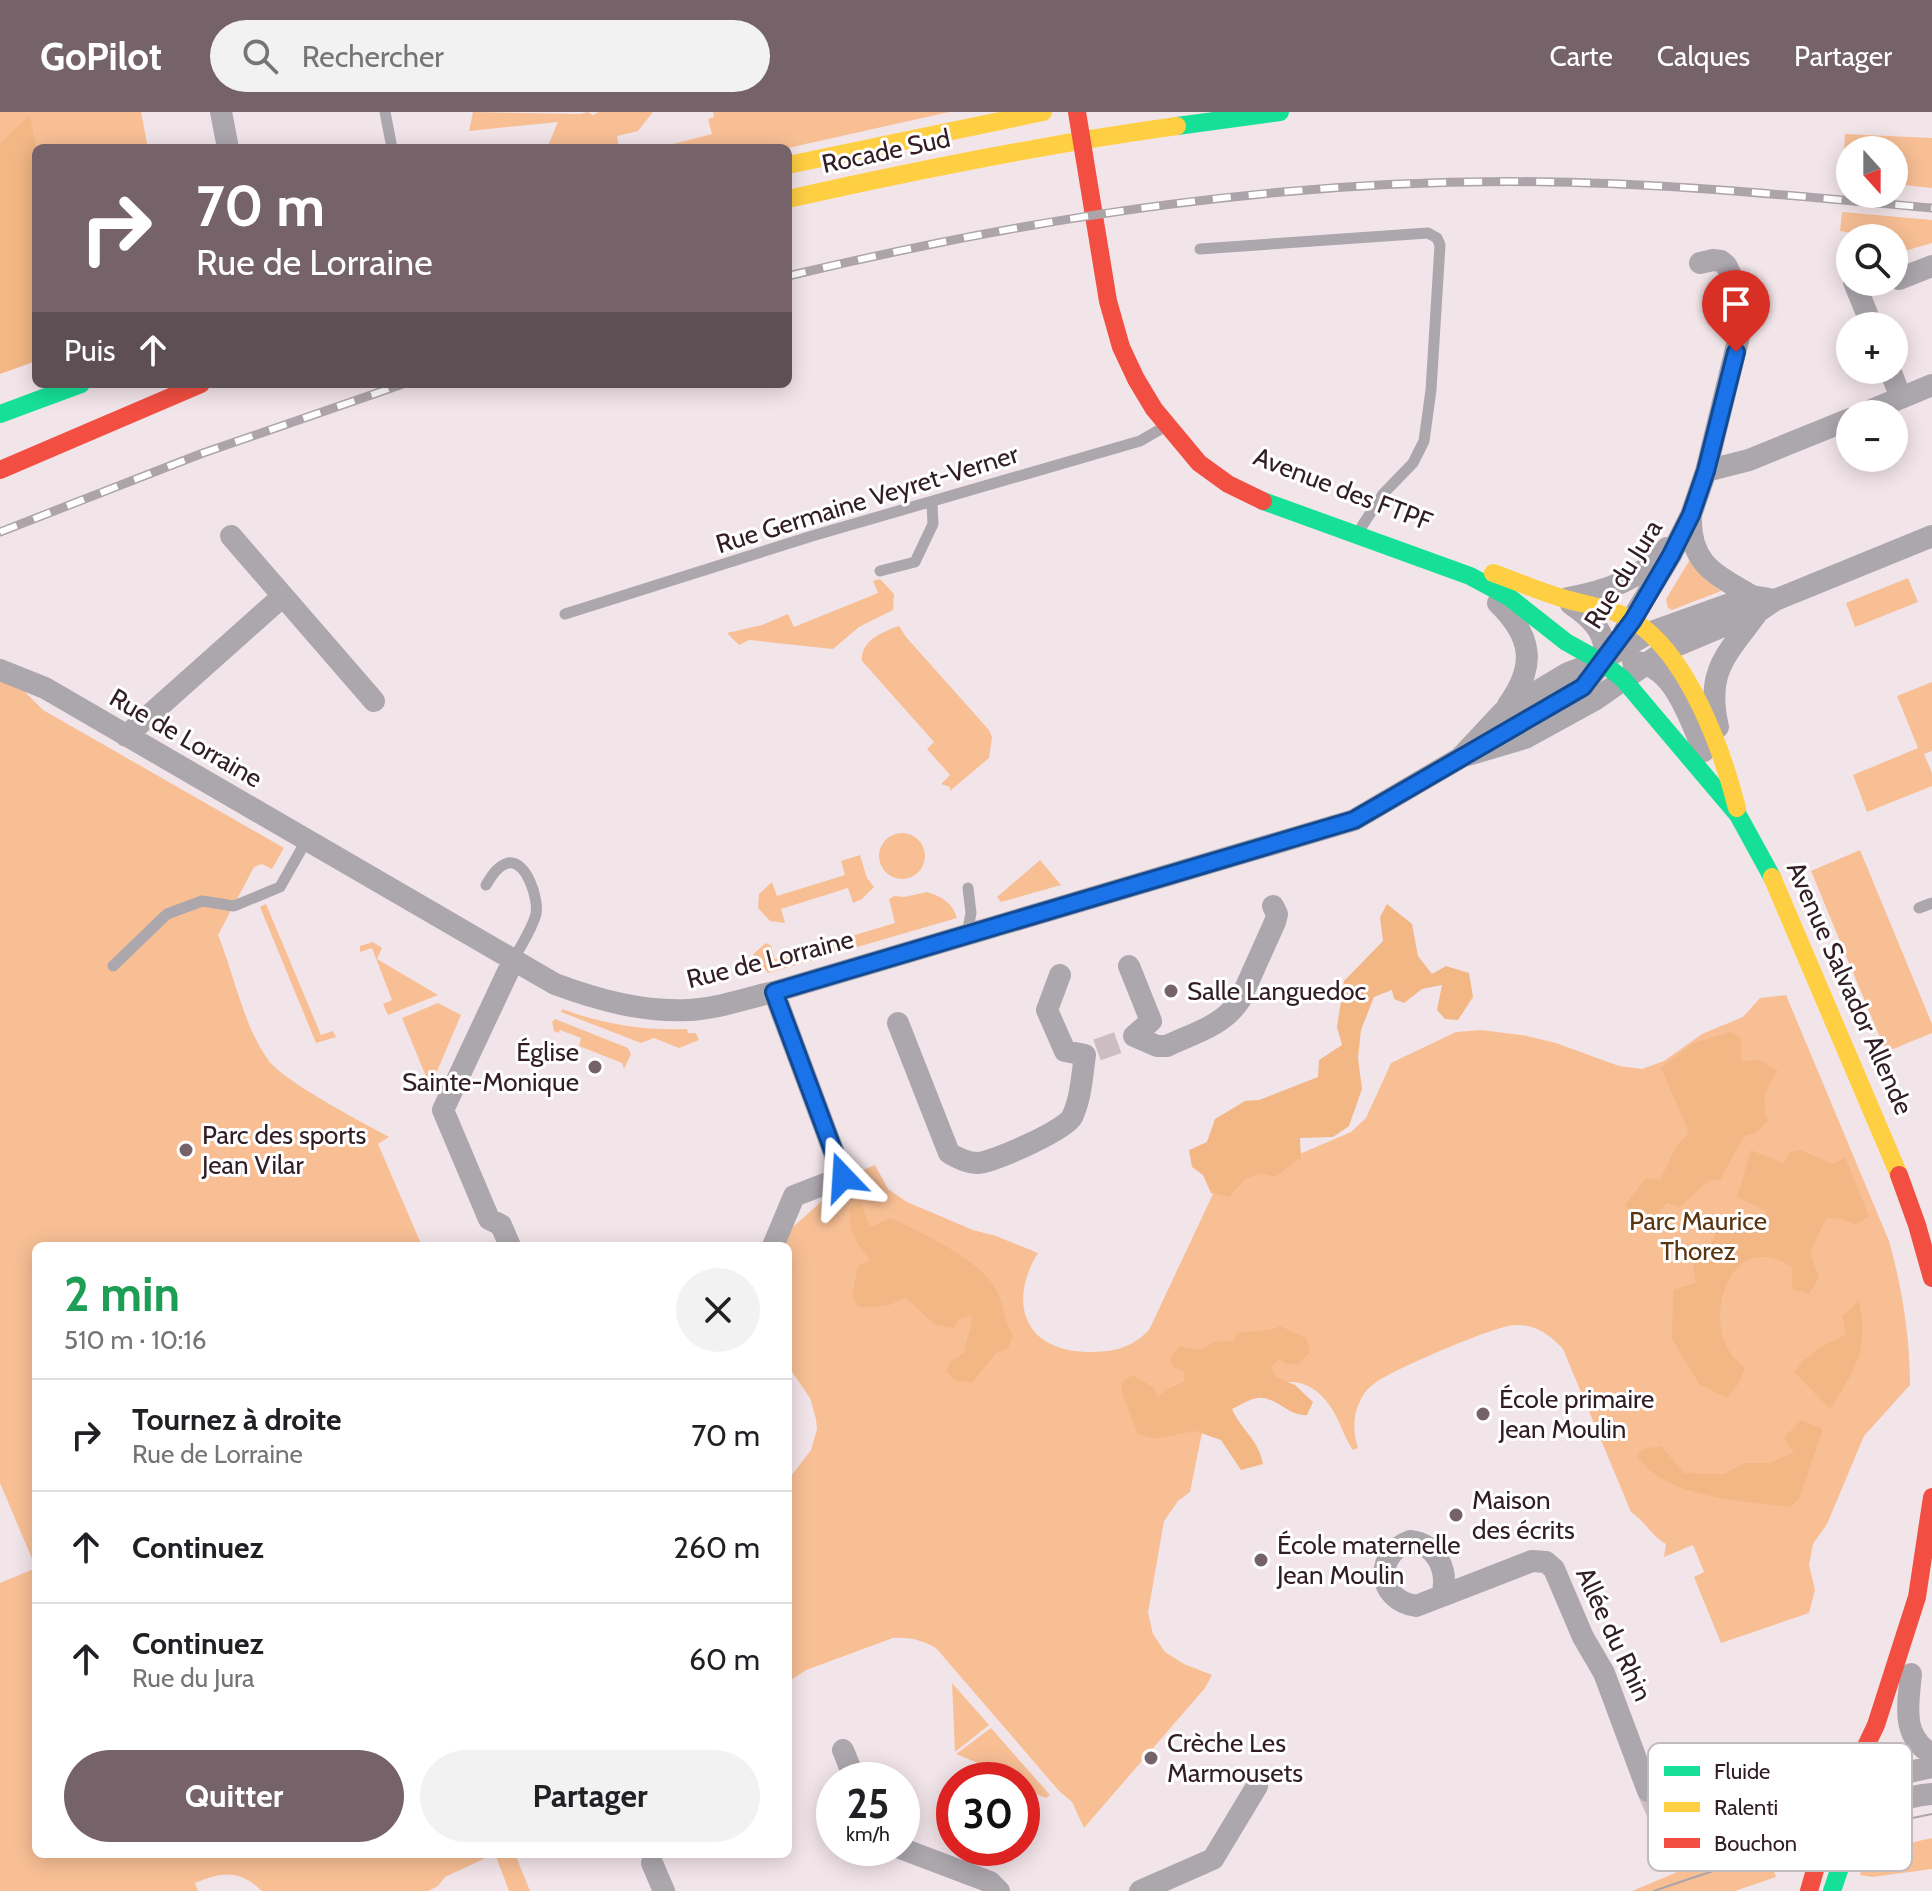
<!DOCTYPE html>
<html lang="fr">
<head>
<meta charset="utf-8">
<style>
  body { margin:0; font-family:Cabin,sans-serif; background:#f2f2f2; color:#202124; height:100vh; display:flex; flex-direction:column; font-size:30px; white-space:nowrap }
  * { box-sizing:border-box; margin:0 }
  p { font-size:26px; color:#757577 }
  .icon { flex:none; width:44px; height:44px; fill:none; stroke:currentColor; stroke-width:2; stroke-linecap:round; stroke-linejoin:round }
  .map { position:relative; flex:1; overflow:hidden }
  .drawer { position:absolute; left:32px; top:1130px; width:760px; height:616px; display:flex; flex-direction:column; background:#fff; border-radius:12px; box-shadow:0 4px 20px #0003 }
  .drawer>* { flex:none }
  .top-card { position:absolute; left:32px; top:32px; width:760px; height:244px; border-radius:12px; box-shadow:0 4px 20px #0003; background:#756369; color:#fff; overflow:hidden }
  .needle { width:52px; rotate:159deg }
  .buttons { position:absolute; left:1836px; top:24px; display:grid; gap:16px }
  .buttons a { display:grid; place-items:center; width:72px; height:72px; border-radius:50%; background:#fff; box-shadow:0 4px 20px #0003; font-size:40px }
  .speed { position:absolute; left:816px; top:1650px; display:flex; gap:16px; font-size:40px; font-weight:700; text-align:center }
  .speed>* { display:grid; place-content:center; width:104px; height:104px; border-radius:50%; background:#fff; box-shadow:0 4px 20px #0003; line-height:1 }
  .speed small { font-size:20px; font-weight:400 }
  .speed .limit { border:12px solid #d22; background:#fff; color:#111 }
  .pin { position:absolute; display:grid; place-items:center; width:68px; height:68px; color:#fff; margin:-82px -34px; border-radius:50% 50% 50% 0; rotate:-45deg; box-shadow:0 0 8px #0007 }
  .pin .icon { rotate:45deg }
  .me { position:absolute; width:88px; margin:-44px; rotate:340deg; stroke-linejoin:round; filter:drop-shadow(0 0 6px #0008) }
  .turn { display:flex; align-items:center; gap:28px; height:168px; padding:0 32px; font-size:36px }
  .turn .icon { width:104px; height:104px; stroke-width:2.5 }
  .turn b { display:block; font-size:56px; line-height:68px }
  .then { display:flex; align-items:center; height:76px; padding:0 32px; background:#0003; gap:16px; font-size:30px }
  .round { display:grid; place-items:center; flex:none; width:84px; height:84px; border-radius:42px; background:#f2f2f2 }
  .head { display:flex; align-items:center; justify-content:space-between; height:136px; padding:0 32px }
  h1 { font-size:48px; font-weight:700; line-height:60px; color:#1e9e55 }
  .cta { display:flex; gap:16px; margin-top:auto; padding:16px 32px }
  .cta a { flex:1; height:92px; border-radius:48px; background:#756369; color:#fff; font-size:32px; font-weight:700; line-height:92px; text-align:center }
  .cta a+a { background:#f2f2f2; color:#202124 }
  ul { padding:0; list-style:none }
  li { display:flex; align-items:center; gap:24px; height:112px; padding:0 32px; border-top:2px solid #e0e0e0 }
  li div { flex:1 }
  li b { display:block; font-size:30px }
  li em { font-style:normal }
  header { display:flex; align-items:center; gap:48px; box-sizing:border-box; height:112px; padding:0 40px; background:#756369; color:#fff }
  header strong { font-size:38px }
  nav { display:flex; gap:44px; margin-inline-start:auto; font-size:28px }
  .search { width:560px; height:72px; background:#f2f2f2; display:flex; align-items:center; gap:20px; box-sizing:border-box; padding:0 28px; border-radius:44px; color:#757577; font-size:30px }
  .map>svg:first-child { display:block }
  .green { fill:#f8bf95 }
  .forest { fill:#f2b785 }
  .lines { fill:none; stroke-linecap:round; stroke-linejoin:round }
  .street-tunnel { stroke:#ccbdc2; stroke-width:22; stroke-dasharray:22 11; stroke-linecap:butt }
  .lane { stroke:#aca7ad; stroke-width:11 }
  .street { stroke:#aca7ad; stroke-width:22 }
  .fast { stroke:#16e098; stroke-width:18 }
  .slow { stroke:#ffcf43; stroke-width:18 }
  .jam { stroke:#f24e42; stroke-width:18 }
  .tram { stroke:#aca4a8; stroke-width:2 }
  .rail-casing { stroke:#aca4a8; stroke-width:9 }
  .rail { stroke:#fff; stroke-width:6; stroke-dasharray:18; stroke-linecap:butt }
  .route-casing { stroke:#114b97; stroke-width:20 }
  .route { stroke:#1a73e8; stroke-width:14 }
  .poi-dot { fill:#756369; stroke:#fff; stroke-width:3 }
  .labels { text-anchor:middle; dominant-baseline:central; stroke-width:6; stroke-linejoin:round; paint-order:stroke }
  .street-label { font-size:26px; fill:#321d24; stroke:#fff }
  .poi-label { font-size:26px; fill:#321d24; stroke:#fff; text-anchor:start }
  .park-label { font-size:26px; fill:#5b3410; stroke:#fff }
  .key { fill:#fff; stroke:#c2bbbd; stroke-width:2 }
  .key-label { font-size:22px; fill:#321d24 }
</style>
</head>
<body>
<header>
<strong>GoPilot</strong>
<div class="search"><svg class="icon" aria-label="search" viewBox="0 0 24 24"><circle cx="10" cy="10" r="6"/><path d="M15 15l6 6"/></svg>Rechercher</div>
<nav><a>Carte</a><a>Calques</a><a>Partager</a></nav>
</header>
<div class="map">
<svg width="1932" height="1779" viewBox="0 0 1932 1779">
  <rect width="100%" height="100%" fill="#f2e5e9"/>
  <path class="green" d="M 0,0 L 141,0 L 148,36 L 37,36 L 30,4 L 0,31 Z
    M 473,0 L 580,2 L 588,0 L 593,3 L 599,0 L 653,0 L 638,19 L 617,24 L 619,36 L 547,36 L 558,10 L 469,19 Z
    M 713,0 L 949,0 L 788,36 L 657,36 L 712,22 L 708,7 L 714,5 Z
    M 1845,22 L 1932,26 L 1932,76 L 1894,72 L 1894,38 L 1850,38 L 1850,68 L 1843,67 Z
    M 1842,100 L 1932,108 L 1932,131 L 1894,142 L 1894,126 L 1866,126 L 1864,123 L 1840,119 Z
    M 1691,446 L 1705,467 L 1721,479 L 1672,498 L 1668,496 L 1666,487 Z
    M 1908,466 L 1918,490 L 1855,515 L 1846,491 Z
    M 880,467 L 894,482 L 893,498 L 859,515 L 833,537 L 749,528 L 739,533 L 727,521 L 762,513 L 788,502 L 794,515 L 878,481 L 873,469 Z
    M 899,514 L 906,525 L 989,618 L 992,625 L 989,646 L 950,679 L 950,675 L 941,672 L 950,663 L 927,637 L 934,630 L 862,549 C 860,529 882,520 899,514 Z
    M 0,567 L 22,577 L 43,598 L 284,736 L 272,757 L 262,752 L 254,755 L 218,823 C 234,862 244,916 269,949 C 284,969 363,1011 389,1025 L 378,1032 L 422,1134 L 36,1134 L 36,1742 L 494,1742 L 445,1765 L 438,1774 L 428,1779 L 262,1779 C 239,1757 222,1760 195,1771 L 198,1779 L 0,1779 L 0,1471 L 36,1456 L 0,1371 Z
    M 1932,570 L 1932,639 L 1924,642 L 1932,661 L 1932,674 L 1867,700 L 1853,663 L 1918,636 L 1897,584 Z
    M879 744a23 23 0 1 1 46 0a23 23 0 1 1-46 0Z
    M 1860,738 L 1932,912 L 1932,921 L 1886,940 L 1811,759 Z
    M 860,743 L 867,766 L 874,775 L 862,787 L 853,791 L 848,776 L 781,797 L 785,811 L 770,809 L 758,796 L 759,782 L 772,770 L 777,784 L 845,763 L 841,749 Z
    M 1040,748 L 1061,773 L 1001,790 L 997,785 Z
    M 927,780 C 941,784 953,791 957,806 L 768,861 L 753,842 L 766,831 L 771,834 L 775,847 L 895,811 L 889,787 L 894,784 L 904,785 Z
    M 266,792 L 321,923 L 333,919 L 336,925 L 316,931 L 260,795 Z
    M 373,830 L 382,836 L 377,847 L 438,883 L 388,903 L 383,892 L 392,888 L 372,836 L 360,840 L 360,834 Z
    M 1786,883 L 1889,1129 C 1902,1175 1910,1225 1910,1273 L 1864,1324 L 1827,1412 L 1813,1432 L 1809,1453 L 1815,1478 L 1809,1501 L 1721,1531 L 1694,1465 L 1704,1460 L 1693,1433 L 1664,1445 L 1666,1432 C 1653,1426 1645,1409 1631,1400 L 1563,1237 C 1550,1223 1535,1212 1515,1213 C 1494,1214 1403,1254 1383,1266 C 1375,1270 1369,1275 1364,1282 C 1353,1299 1352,1317 1358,1336 L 1353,1338 C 1343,1324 1340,1308 1330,1294 C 1292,1240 1241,1291 1203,1316 L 1190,1380 L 1178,1389 L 1164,1409 L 1148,1501 L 1153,1522 L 1165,1540 L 1184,1552 L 1212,1563 L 1205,1576 L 1084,1716 L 1072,1690 L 1059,1679 L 936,1536 C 922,1528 909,1525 893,1526 L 806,1558 L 788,1570 L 788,1368 L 811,1338 L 817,1317 L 816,1307 L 810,1286 L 788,1254 L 788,1134 L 786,1134 L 784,1123 L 822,1089 L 831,1072 L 875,1053 L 888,1077 L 907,1090 L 973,1118 L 996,1124 L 1038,1141 C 1007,1191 1025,1239 1087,1240 C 1113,1240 1130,1237 1149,1218 L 1213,1082 L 1225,1074 L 1351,1020 L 1366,1006 L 1391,951 L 1456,920 L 1481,918 L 1527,924 L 1556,931 L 1619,954 L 1642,957 L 1664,949 L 1702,922 L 1743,905 L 1760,886 Z
    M 438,891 L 461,903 L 435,964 L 427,967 L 402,906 Z
    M 562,897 C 602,912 645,919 687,917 L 688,921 L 696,921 L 699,928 L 679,936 L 654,926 L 641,931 L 561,900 Z
    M 555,907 L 628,936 L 631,942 L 624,957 L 622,951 L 579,934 L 581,926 L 560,918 L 558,921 L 554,919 L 552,910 Z
    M 952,1571 L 989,1613 L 955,1640 Z
    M 991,1616 L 1050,1683 L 1046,1686 L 1022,1676 L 1022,1668 L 1002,1668 L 988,1663 L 990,1656 L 956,1642 Z
    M 1932,1726 L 1932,1757 L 1872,1765 L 1860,1763 L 1863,1752 L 1874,1739 Z
    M 1766,1735 L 1776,1765 L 1735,1779 L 1632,1779 L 1694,1753 Z
    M 495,1742 L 515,1742 L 530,1779 L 509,1779 Z"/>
  <path class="forest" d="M 30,3 L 37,36 L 36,249 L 0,262 L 0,31 Z
    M 1387,792 L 1412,812 L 1418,844 L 1432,862 L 1446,854 L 1469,861 L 1473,885 L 1458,908 L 1445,907 L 1437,898 L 1442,873 L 1422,877 L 1404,891 L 1394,887 L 1392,878 L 1374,885 L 1361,918 L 1358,946 L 1362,977 L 1349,1014 L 1333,1025 L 1300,1026 L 1301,1046 L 1275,1065 L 1259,1061 L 1244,1068 L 1229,1085 L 1211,1081 L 1203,1063 L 1192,1055 L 1189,1038 L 1207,1030 L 1215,1007 L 1245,989 L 1259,988 L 1318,965 L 1319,948 L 1342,933 L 1337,915 L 1344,869 L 1383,829 L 1380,805 Z
    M 1731,920 L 1741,926 L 1741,949 L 1760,948 L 1778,959 C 1766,977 1760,988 1768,1009 L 1755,1021 L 1744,1024 L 1720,1068 L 1709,1068 L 1680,1095 L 1667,1091 L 1646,1116 L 1625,1093 L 1646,1066 L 1660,1068 L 1675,1037 L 1689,1020 L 1661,956 L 1694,931 Z
    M 1751,1038 L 1783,1051 L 1790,1040 L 1800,1038 L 1834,1052 L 1845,1045 L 1869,1104 L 1856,1113 L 1837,1106 L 1826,1106 L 1810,1141 L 1819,1166 L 1809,1182 L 1792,1177 L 1792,1156 C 1739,1117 1706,1188 1726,1233 C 1730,1242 1738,1250 1745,1256 L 1737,1274 L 1726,1286 L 1699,1272 L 1672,1227 L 1673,1178 L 1696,1171 L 1692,1145 L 1711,1131 L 1718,1116 L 1754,1117 L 1767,1100 L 1737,1085 Z
    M 860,1089 L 870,1115 L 891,1106 C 924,1123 968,1141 992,1171 C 1004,1187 1003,1208 1013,1224 L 1008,1236 L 996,1241 L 972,1271 L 955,1268 L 946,1259 L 951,1249 L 964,1241 L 972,1208 L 970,1204 L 959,1207 L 954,1216 L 934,1212 L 906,1186 L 887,1194 L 858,1195 L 852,1184 L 858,1154 L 871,1148 C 855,1130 849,1121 850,1096 Z
    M 1859,1189 C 1869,1237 1856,1257 1830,1297 L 1794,1260 C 1807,1242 1825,1231 1846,1223 L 1842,1204 Z
    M 1280,1214 L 1307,1226 L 1310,1240 L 1299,1252 L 1286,1252 L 1280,1247 L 1271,1254 L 1277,1266 L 1295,1273 L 1313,1290 L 1307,1303 C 1288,1305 1277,1284 1257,1286 C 1249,1287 1239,1294 1232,1297 C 1242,1319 1259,1328 1263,1352 L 1241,1358 L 1221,1328 L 1195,1319 L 1154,1327 L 1138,1322 L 1122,1282 L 1121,1271 L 1133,1263 L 1154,1276 L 1158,1285 L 1167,1277 L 1184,1270 L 1184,1259 L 1174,1256 L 1169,1247 L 1179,1234 L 1201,1238 L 1214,1230 L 1234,1229 L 1237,1221 C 1252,1218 1267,1221 1280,1214 Z
    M 1801,1308 L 1823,1317 L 1799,1387 L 1789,1395 C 1741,1388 1667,1387 1637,1344 L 1643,1337 L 1661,1334 L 1684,1361 L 1724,1362 L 1744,1351 L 1770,1351 L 1794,1340 L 1784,1326 Z"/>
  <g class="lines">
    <path class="street-tunnel" d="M 1097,938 L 1125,928
      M 1648,1679 L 1664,1716"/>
    <path class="lane" d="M 385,0 L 392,36
      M 1200,137 L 1428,121 L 1437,126 L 1440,133 L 1431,278 L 1424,329 L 1413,351 L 1383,382 L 1362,414
      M 880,459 L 915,450 L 933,412 L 932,391
      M 565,502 L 812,424 L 1140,329 L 1166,314
      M 486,773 C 491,765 497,754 508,751 C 527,748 539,788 536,802 C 532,818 520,834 513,849
      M 1919,796 L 1932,791
      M 967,822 L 971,801 L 968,776
      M 113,854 L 167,802 L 202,789 L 234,794 L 280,775 L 306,729"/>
    <path class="street" d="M 221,0 L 228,36
      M 1899,167 L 1932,154
      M 1854,170 L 1872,214
      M 1890,258 L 1901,286
      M 1862,302 L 1932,273
      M 1706,359 L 1749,348 L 1850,307
      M 1691,403 C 1689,452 1715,462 1752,484
      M 231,424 L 283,484
      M 1568,486 C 1607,479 1642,467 1667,436
      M 1498,491 C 1533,525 1536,554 1508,593
      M 1624,520 L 1671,443 L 1691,403 L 1706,359 L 1742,212 L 1731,163 L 1726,153 L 1721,149 L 1713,148 L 1700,151
      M 1633,550 C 1674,551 1689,607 1704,639
      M 0,558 L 45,576 L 555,872 C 598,888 642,900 688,898 C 717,897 746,886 774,880 L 1354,708 L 1460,646 L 1503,600 L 1568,561 L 1600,549 L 1651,520 L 1752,484 L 1775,488
      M 1551,594 C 1601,566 1631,532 1571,492
      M 1718,615 C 1705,559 1727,542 1758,500
      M 126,624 L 283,484 L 374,589
      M 1461,645 L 1525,626 L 1596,587 L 1666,538 L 1759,499 L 1775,488 L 1932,424
      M 1129,854 L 1151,909 L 1134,924 L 1157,934 L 1167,934 C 1194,921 1223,914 1240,888 L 1275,810 L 1277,802 L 1273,794
      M 898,911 L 949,1041 C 958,1046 967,1051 978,1051 C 993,1050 1066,1018 1072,1005 C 1081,987 1082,963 1085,943 L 1065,939 L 1047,898 L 1060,863
      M 510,1134 L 501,1113 L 489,1107 L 443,998 L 513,849
      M 773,1134 L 794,1084 L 843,1065 L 774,880
      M 1410,1429 C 1437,1432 1449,1459 1442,1484 L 1416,1494 C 1377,1488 1373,1443 1410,1429 Z
      M 1442,1484 L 1532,1449 L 1546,1450 L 1554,1457 L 1583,1525 L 1604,1561 L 1648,1679
      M 1911,1562 C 1908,1593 1901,1625 1932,1642
      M 843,1638 L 855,1668
      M 1862,1685 L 1896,1663 L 1932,1655
      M 1869,1710 C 1885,1691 1908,1684 1932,1682
      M 1664,1716 L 1671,1733 L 1698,1745 L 1878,1700
      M 900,1736 L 990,1770 L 999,1779
      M 652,1751 L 664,1779
      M 1140,1779 L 1213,1747 L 1257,1674"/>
    <path class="fast" d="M 1177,14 L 1280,0
      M 0,302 L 81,272
      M 1263,389 L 1470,464 L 1509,485 L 1566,530 L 1600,549 L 1623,567 L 1738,703 L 1772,765
      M 1832,1779 L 1874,1656"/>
    <path class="slow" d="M 788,53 L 1043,0
      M 788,87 C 917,58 1046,32 1177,14
      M 1493,461 C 1516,469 1538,479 1562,486 C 1585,493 1611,496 1632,508 C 1687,540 1722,637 1737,696
      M 1772,765 L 1899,1063"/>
    <path class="jam" d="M 1077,0 L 1108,189 L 1121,235 L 1136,267 L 1154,297 L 1199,351 L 1228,372 L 1263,389
      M 0,358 L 201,272
      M 1899,1063 L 1917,1113 L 1932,1166
      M 1809,1779 L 1827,1716 L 1876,1613 L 1917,1485 L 1932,1385"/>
    <path class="tram" d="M 1654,1779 C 1745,1747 1838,1720 1932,1702"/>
    <defs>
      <path id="rail" d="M 788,164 C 1039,104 1294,65 1553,70 C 1680,72 1806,85 1932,96
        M 0,420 L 203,341 L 403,272"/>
    </defs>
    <use href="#rail" class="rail-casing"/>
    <use href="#rail" class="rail"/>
  </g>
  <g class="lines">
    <defs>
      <path id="route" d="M 843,1065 L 774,880 L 1354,708 L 1583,575 L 1633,508 L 1671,443 L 1691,403 L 1706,359 L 1736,240"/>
    </defs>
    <use href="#route" class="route-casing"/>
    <use href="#route" class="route"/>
  </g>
  <g class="poi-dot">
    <circle cx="1171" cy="879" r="8"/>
    <circle cx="595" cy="955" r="8"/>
    <circle cx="186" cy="1038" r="8"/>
    <circle cx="1483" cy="1302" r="8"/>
    <circle cx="1456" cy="1403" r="8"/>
    <circle cx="1261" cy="1448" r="8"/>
    <circle cx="1151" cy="1646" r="8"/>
  </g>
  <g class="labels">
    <g class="street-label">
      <text transform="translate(886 39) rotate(-12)">Rocade Sud</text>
      <text transform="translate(1343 377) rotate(21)">Avenue des FTPF</text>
      <text transform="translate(867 387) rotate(-17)">Rue Germaine Veyret-Verner</text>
      <text transform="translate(1623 462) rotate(-58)">Rue du Jura</text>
      <text transform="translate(186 626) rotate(30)">Rue de Lorraine</text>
      <text transform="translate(770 847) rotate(-14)">Rue de Lorraine</text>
      <text transform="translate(1850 876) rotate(66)">Avenue Salvador Allende</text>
      <text transform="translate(1614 1522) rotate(65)">Allée du Rhin</text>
    </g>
    <g class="poi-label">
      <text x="1187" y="879">Salle Languedoc</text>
      <text x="579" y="940" text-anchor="end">Église<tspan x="579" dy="30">Sainte-Monique</tspan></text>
      <text x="202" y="1023">Parc des sports<tspan x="202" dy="30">Jean Vilar</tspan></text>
      <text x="1499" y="1287">École primaire<tspan x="1499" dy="30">Jean Moulin</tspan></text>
      <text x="1472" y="1388">Maison<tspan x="1472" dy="30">des écrits</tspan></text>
      <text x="1277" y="1433">École maternelle<tspan x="1277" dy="30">Jean Moulin</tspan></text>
      <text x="1167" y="1631">Crèche Les<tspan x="1167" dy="30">Marmousets</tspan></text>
    </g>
    <g class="park-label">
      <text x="1698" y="1109">Parc Maurice<tspan x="1698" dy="30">Thorez</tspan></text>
    </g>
  </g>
  <rect x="1648" y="1631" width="264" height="128" rx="12" class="key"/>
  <rect x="1664" y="1654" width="36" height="10" fill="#16e098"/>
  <rect x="1664" y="1690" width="36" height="10" fill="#ffcf43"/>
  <rect x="1664" y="1726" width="36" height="10" fill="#f24e42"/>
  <g class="key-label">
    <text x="1714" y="1667">Fluide</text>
    <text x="1714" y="1703">Ralenti</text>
    <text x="1714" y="1739">Bouchon</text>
  </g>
</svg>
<div class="buttons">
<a><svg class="needle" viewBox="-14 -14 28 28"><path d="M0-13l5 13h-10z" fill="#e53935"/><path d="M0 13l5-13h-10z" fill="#757577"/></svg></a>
<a><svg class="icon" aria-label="search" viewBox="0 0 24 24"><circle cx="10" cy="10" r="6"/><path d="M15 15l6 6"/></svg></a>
<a>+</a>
<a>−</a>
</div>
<div class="speed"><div>25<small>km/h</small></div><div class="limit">30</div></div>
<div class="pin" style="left:1736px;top:240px;background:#d93025"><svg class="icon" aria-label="arrive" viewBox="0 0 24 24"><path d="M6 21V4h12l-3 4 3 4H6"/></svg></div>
<svg class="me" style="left:843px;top:1065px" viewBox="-20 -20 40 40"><path d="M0-17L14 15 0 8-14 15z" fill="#1a73e8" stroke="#fff" stroke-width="4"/></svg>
<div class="top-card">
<div class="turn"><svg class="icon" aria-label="right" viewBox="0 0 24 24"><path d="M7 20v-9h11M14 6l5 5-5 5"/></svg><div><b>70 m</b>Rue de Lorraine</div></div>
<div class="then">Puis<svg class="icon" aria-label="ahead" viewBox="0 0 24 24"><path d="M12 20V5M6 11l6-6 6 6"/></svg></div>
</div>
<section class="drawer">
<div class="head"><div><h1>2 min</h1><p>510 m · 10:16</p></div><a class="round"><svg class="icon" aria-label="close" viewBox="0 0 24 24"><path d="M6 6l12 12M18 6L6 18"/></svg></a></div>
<ul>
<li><svg class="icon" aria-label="right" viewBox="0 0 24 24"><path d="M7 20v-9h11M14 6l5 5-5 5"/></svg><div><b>Tournez à droite</b><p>Rue de Lorraine</p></div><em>70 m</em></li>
<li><svg class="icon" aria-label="ahead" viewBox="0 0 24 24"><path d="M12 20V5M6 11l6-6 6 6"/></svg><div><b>Continuez</b></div><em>260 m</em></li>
<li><svg class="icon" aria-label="ahead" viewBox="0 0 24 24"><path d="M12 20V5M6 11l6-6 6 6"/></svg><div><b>Continuez</b><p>Rue du Jura</p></div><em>60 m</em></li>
</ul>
<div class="cta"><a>Quitter</a><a>Partager</a></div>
</section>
</div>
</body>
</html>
